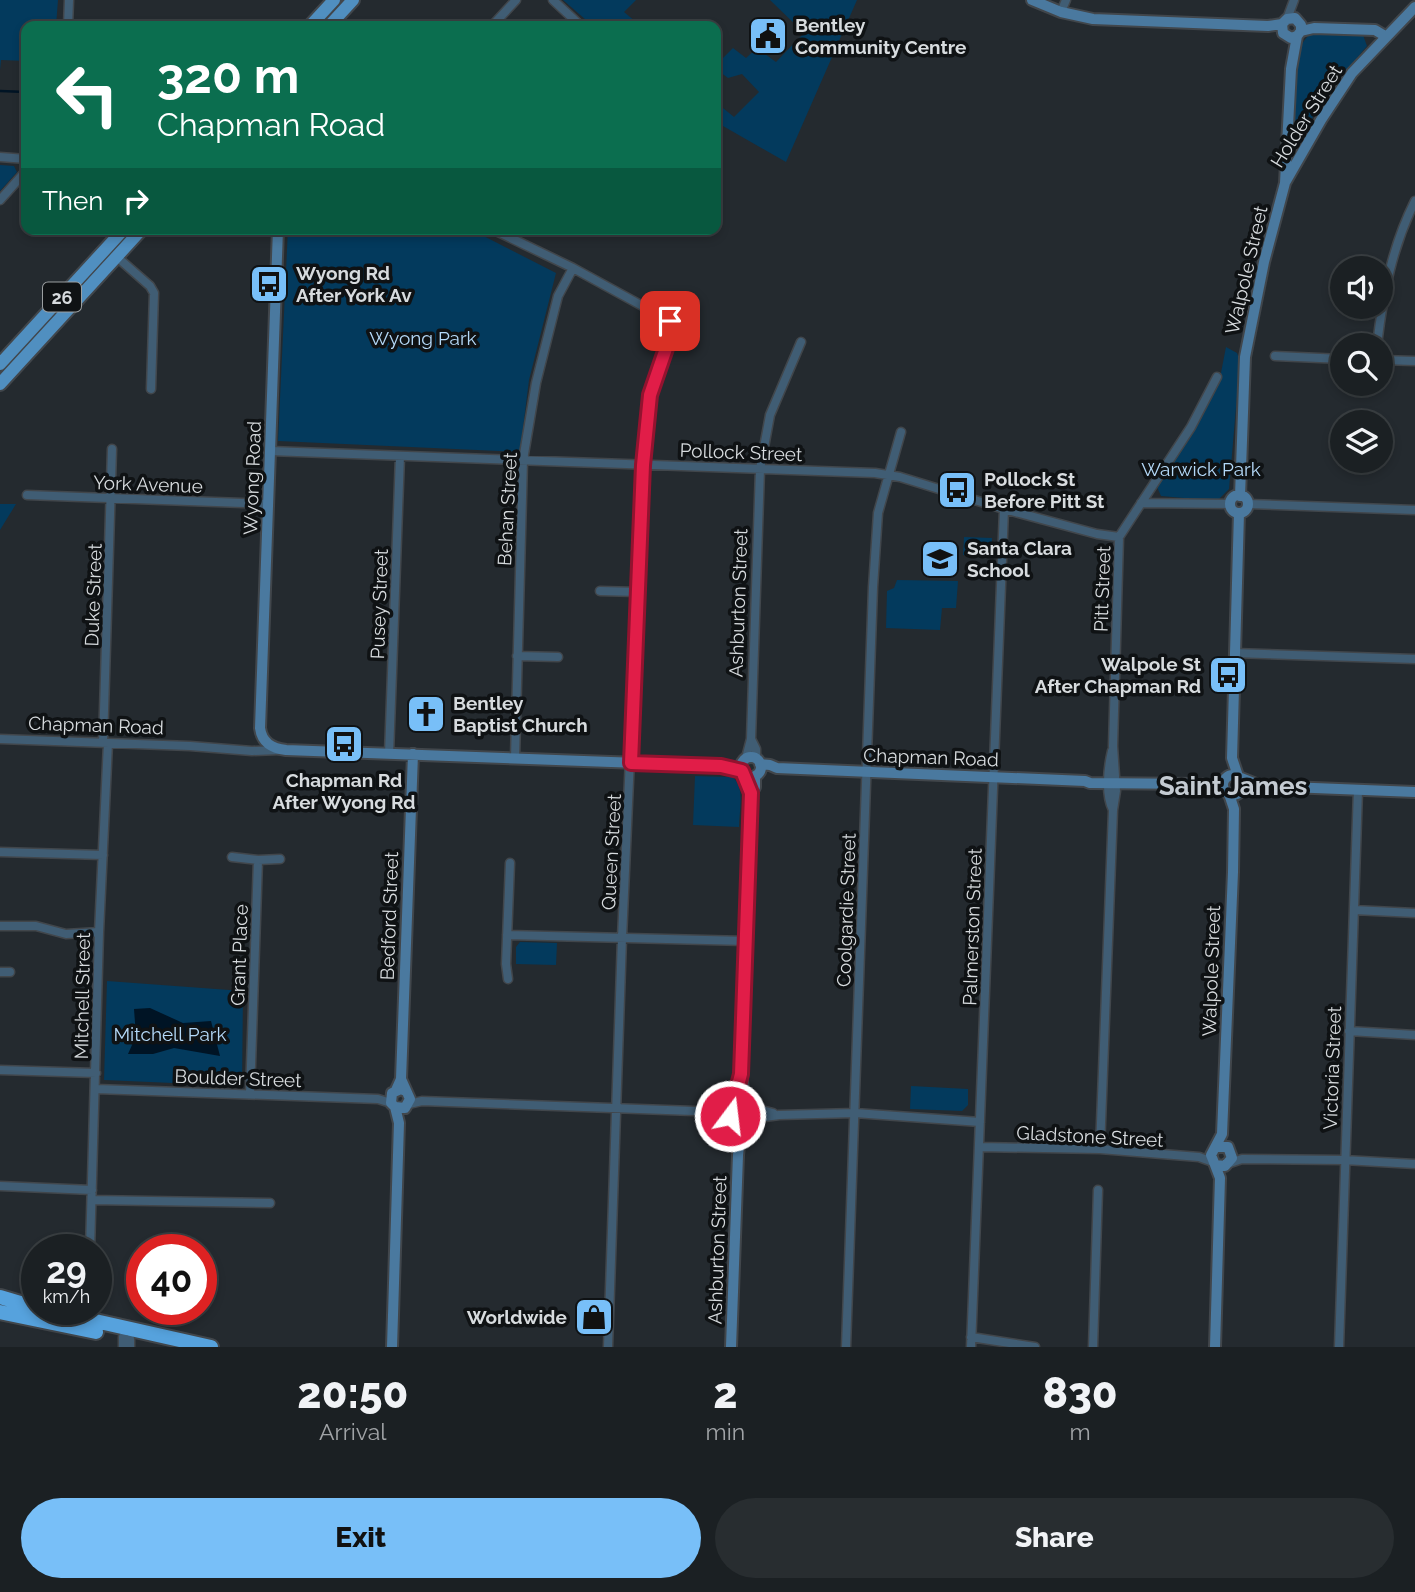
<!DOCTYPE html>
<html lang="en">
<head>
<meta charset="utf-8">
<style>
  body { margin:0; font-family:Raleway,sans-serif; background:#282d30; color:#f1f3f6; height:100vh; display:flex; flex-direction:column; font-size:26px; white-space:nowrap }
  * { box-sizing:border-box; margin:0 }
  p { font-size:23px; color:#a0a3a6 }
  .icon { flex:none; width:38px; height:38px; fill:none; stroke:currentColor; stroke-width:2; stroke-linecap:round; stroke-linejoin:round }
  .map { position:relative; height:1347px; overflow:hidden }
  .side { display:flex; flex-direction:column; background:#1b2023; flex:1 }
  .side>* { flex:none }
  .guide { position:absolute; left:21px; top:21px; width:700px; height:214px; border-radius:14px; box-shadow:0 4px 10px #0003,0 0 0 2px #393e41; background:#0b6e4f; color:#fff; overflow:hidden }
  .controls { position:absolute; left:1330px; top:256px; display:grid; gap:14px }
  .controls a { display:grid; place-items:center; width:63px; height:63px; border-radius:50%; background:#1b2023; box-shadow:0 4px 10px #0003,0 0 0 2px #393e41; font-size:35px }
  .speed { position:absolute; left:21px; top:1234px; display:flex; gap:14px; font-size:35px; font-weight:700; text-align:center }
  .speed>* { display:grid; place-content:center; width:91px; height:91px; border-radius:50%; background:#1b2023; box-shadow:0 4px 10px #0003,0 0 0 2px #393e41; line-height:1 }
  .speed small { font-size:18px; font-weight:400 }
  .speed .limit { border:10px solid #d22; background:#fff; color:#111 }
  .pin { position:absolute; display:grid; place-items:center; width:60px; height:60px; color:#fff; margin:-30px; border-radius:14px; box-shadow:0 4px 10px #0006 }
  .me { position:absolute; width:77px; margin:-38px; rotate:15deg; stroke-linejoin:round; filter:drop-shadow(0 0 5px #0008) }
  .turn { display:flex; align-items:center; gap:24px; height:147px; padding:0 21px; font-size:32px }
  .turn .icon { width:91px; height:91px; stroke-width:2.5 }
  .turn b { display:block; font-size:49px; line-height:60px }
  .then { display:flex; align-items:center; height:66px; padding:0 21px; background:#0003; gap:14px; font-size:26px }
  .eta { display:flex; justify-content:space-evenly; align-items:center; height:119px; text-align:center }
  .eta b { font-size:42px; font-weight:800; line-height:49px }
  .cta { display:flex; gap:14px; margin-top:auto; padding:14px 21px }
  .cta a { flex:1; height:80px; border-radius:42px; background:#78bff8; color:#111; font-size:28px; font-weight:800; line-height:80px; text-align:center }
  .cta a+a { background:#282d30; color:#f1f3f6 }
  .map>svg:first-child { display:block }
  .green { fill:#033a5d }
  .water { fill:#001425 }
  .lines { fill:none; stroke-linecap:round; stroke-linejoin:round }
  .stream { stroke:#001425; stroke-width:2.5 }
  .street-casing { stroke:#41464b; stroke-width:11 }
  .secondary-casing { stroke:#41464b; stroke-width:14 }
  .primary-casing { stroke:#41464b; stroke-width:16 }
  .highway-casing { stroke:#41464b; stroke-width:18 }
  .street { stroke:#405d74; stroke-width:8 }
  .secondary { stroke:#4a799f; stroke-width:10 }
  .primary { stroke:#508fc0; stroke-width:12 }
  .highway { stroke:#56a2dd; stroke-width:14 }
  .route-casing { stroke:#92132f; stroke-width:18 }
  .route { stroke:#e11d48; stroke-width:12 }
  .labels { text-anchor:middle; dominant-baseline:central; stroke-width:7; stroke-linejoin:round; paint-order:stroke }
  .shield { fill:#0f1214; stroke:#9b9fa1; stroke-width:2 }
  .shield-label { font-size:18px; font-weight:bold; fill:#d7dbde }
  .poi-label { font-size:19px; font-weight:bold; fill:#d7dbde; stroke:#0f1214; text-anchor:start }
  .street-label { font-size:19px; fill:#d7dbde; stroke:#0f1214 }
  .park-label { font-size:19px; fill:#b4d9f8; stroke:#0f1214 }
  .district-label { font-size:26px; font-weight:bold; fill:#c4cbd2; stroke:#0f1214 }
</style>
</head>
<body>
<div class="map">
<svg width="1415" height="1347" viewBox="0 0 1415 1347">
  <rect width="100%" height="100%" fill="#242a2f"/>
  <path class="green" d="M 0,0 L 58,0 L 56,26 L 26,26 L 26,61 L 1,60 L 0,70 Z
    M 563,0 L 636,0 L 624,12 L 636,22 L 632,26 L 593,26 Z
    M 770,0 L 857,0 L 786,162 L 716,122 L 716,90 L 720,93 L 718,104 L 734,117 L 759,92 L 742,74 L 728,78 L 716,69 L 716,65 L 733,48 L 746,58 L 757,48 L 776,62 L 804,33 Z
    M 1313,33 L 1363,35 L 1367,46 L 1320,102 L 1299,146 L 1295,146 C 1295,119 1286,45 1313,33 Z
    M 0,165 L 14,166 L 17,172 L 0,191 Z
    M 288,229 L 470,229 L 556,273 L 529,380 L 520,452 L 278,441 Z
    M 1226,347 L 1237,353 L 1240,361 L 1229,489 L 1217,501 L 1161,496 L 1157,487 L 1159,483 L 1219,383 Z
    M 0,504 L 16,504 L 0,530 Z
    M 964,537 L 992,538 L 991,555 L 963,555 Z
    M 897,580 L 958,581 L 956,608 L 942,608 L 940,630 L 886,628 L 887,591 L 894,588 Z
    M 695,776 L 732,777 C 746,787 739,811 739,827 L 693,825 Z
    M 520,942 L 557,943 L 556,965 L 516,964 L 516,947 Z
    M 107,981 L 243,991 L 242,1086 L 104,1080 Z
    M 911,1086 L 968,1089 L 968,1105 L 962,1111 L 910,1109 Z"/>
  <path class="water" d="M 150,1008 L 183,1023 L 211,1021 L 220,1056 L 174,1048 L 153,1054 L 128,1054 L 136,1036 L 134,1009 Z"/>
  <g class="lines">
    <path class="stream" d="M 0,91 L 26,92"/>
    <defs>
      <path id="street" d="M 553,0 L 581,26
        M 1061,12 L 1066,0
        M 1287,19 L 1294,0
        M 68,26 L 69,0
        M 492,26 L 516,0
        M 0,157 L 26,159
        M 0,200 L 26,171
        M 492,229 L 573,268 L 670,321 L 673,328 L 650,395 L 643,465 L 622,938 L 608,1347
        M 117,257 L 150,286 L 154,293 L 151,389
        M 1377,345 C 1383,294 1392,247 1415,201
        M 1275,356 L 1342,359
        M 1381,360 L 1415,361
        M 270,451 L 875,473 L 900,477 L 1004,509 L 1097,534 L 1119,537
        M 27,495 L 268,504
        M 1141,503 L 1231,504
        M 1248,504 L 1415,510
        M 600,591 L 638,592
        M 1234,653 L 1415,659
        M 517,656 L 558,657
        M 0,739 L 190,746 L 252,751 L 279,750
        M 751,739 L 756,749 L 756,758
        M 103,743 L 112,449
        M 1112,751 C 1108,768 1105,794 1113,810
        M 389,754 L 400,456
        M 515,758 L 523,460 L 536,383 L 558,296 L 573,268
        M 746,758 L 751,739 L 760,469 L 770,415 L 801,342
        M 0,852 L 103,855
        M 232,857 L 258,860 L 280,859
        M 1354,910 L 1415,913
        M 0,926 L 36,926 L 66,934 L 99,932
        M 507,935 L 746,941
        M 0,972 L 10,972
        M 508,979 L 506,964 L 510,863
        M 1349,1031 L 1415,1035
        M 0,1070 L 96,1073
        M 96,1089 L 378,1099 L 391,1103
        M 250,1094 L 258,860
        M 409,1104 L 422,1101 L 694,1111 L 731,1118
        M 746,1106 L 773,1113
        M 708,1110 L 731,1107
        M 745,1120 L 779,1115 L 855,1113 L 980,1122
        M 979,1147 L 1100,1149 L 1199,1157 L 1213,1162
        M 1100,1149 L 1113,810 L 1116,791 L 1113,746 L 1119,537 L 1191,427 L 1217,377
        M 1230,1163 L 1242,1159 L 1344,1160 L 1415,1164
        M 0,1186 L 92,1190
        M 92,1200 L 270,1203
        M 90,1250 L 99,932 L 108,743
        M 971,1337 L 1035,1347
        M 123,1347 L 123,1337
        M 130,1347 L 130,1339
        M 846,1347 L 873,587 L 878,513 L 901,432
        M 971,1347 L 1004,509
        M 1093,1347 L 1098,1190
        M 1339,1347 L 1358,790"/>
      <path id="secondary" d="M 1032,0 L 1061,12 L 1093,19 L 1268,26 L 1282,24
        M 1301,31 L 1301,25 L 1295,18 L 1287,19 L 1282,24 L 1283,33 L 1291,38 L 1297,36 L 1301,31 L 1314,28 L 1375,30 L 1385,36
        M 1286,181 L 1321,120 L 1352,73 L 1415,7
        M 278,229 L 260,728 C 262,743 272,748 286,750 L 721,766 L 742,771
        M1230 504a9 9 0 1 1 18 0a9 9 0 1 1-18 0Z
        M 1240,496 L 1245,357 L 1264,262 L 1285,183 L 1291,69 L 1297,36
        M741 767a10 10 0 1 1 20 0a10 10 0 1 1-20 0Z
        M 760,764 L 770,765 L 777,768 L 1085,781 L 1090,783 L 1200,784 L 1224,789
        M1223 785a10 10 0 1 1 20 0a10 10 0 1 1-20 0Z
        M 1238,776 L 1232,758 L 1239,513
        M 1241,778 L 1261,786 L 1415,792
        M 401,1079 L 410,1099 L 405,1108 L 395,1107 L 391,1103 L 392,1093 L 401,1089 L 406,1091
        M 396,1090 L 401,1079 L 413,754
        M729 1113a10 10 0 1 1 20 0a10 10 0 1 1-20 0Z
        M 745,1105 L 741,1074 L 751,793 L 755,787 L 755,776
        M 1216,1147 L 1228,1147 L 1232,1158 L 1225,1166 L 1215,1165 L 1211,1155 L 1222,1134 L 1233,872 L 1234,809 L 1229,794
        M 1215,1165 L 1220,1178 L 1215,1347
        M 392,1347 L 399,1123 L 395,1107
        M 731,1347 L 738,1155 L 742,1121"/>
      <path id="primary" d="M 310,26 L 334,0
        M 329,26 L 353,0
        M 0,364 L 124,229
        M 0,384 L 142,229"/>
      <path id="highway" d="M 0,1297 L 37,1308
        M 42,1309 L 211,1347
        M 0,1312 L 96,1332"/>
    </defs>
    <use href="#street" class="street-casing"/>
    <use href="#secondary" class="secondary-casing"/>
    <use href="#primary" class="primary-casing"/>
    <use href="#highway" class="highway-casing"/>
    <use href="#street" class="street"/>
    <use href="#secondary" class="secondary"/>
    <use href="#primary" class="primary"/>
    <use href="#highway" class="highway"/>
  </g>
  <g class="lines">
    <defs>
      <path id="route" d="M 670,321 L 673,328 L 650,395 L 643,465 L 631,763 L 721,766 L 742,771 L 751,793 L 741,1074 L 730,1116"/>
    </defs>
    <use href="#route" class="route-casing"/>
    <use href="#route" class="route"/>
  </g>
  <defs>
    <symbol id="civic-square" viewBox="-11 -11 22 22"><rect x="-9" y="-9" width="18" height="18" rx="4" fill="#78bff8" stroke="#0f1214"/><path d="M-.6-6.5H3V-4.5H.6V-3L4-1V1h2V6H-6V1h2V-1L-.6-3ZM-1.2 2.5V6h2.4V2.5Z" fill="#111"/></symbol>
    <symbol id="bus-square" viewBox="-11 -11 22 22"><rect x="-9" y="-9" width="18" height="18" rx="4" fill="#78bff8" stroke="#0f1214"/><path d="M-5-6H5V4H4V6H2V4H-2V6H-4V4H-5ZM-3.5-4V0h7V-4ZM-3.5 1.2v1.5H-2V1.2ZM2 1.2v1.5H3.5V1.2Z" fill="#111"/></symbol>
    <symbol id="school-square" viewBox="-11 -11 22 22"><rect x="-9" y="-9" width="18" height="18" rx="4" fill="#78bff8" stroke="#0f1214"/><path d="M0-5L7-2L0 1L-7-2ZM-4 1L0 2.5L4 1V4Q0 6-4 4Z" fill="#111"/></symbol>
    <symbol id="church-square" viewBox="-11 -11 22 22"><rect x="-9" y="-9" width="18" height="18" rx="4" fill="#78bff8" stroke="#0f1214"/><path d="M-1.2-6h2.4v3.5h3.3v2.4h-3.3V6h-2.4V-.1h-3.3v-2.4h3.3Z" fill="#111"/></symbol>
    <symbol id="shop-square" viewBox="-11 -11 22 22"><rect x="-9" y="-9" width="18" height="18" rx="4" fill="#78bff8" stroke="#0f1214"/><path d="M-5-2.5h2.3a2.7 3.5 0 0 1 5.4 0H5L5.5 6h-11ZM-1.5-2.5h3a1.5 2.3 0 0 0-3 0Z" fill="#111"/></symbol>
  </defs>
  <g fill-rule="evenodd">
    <use href="#civic-square" x="746" y="14" width="44" height="44"/>
    <use href="#bus-square" x="247" y="262" width="44" height="44"/>
    <use href="#bus-square" x="935" y="468" width="44" height="44"/>
    <use href="#school-square" x="918" y="537" width="44" height="44"/>
    <use href="#bus-square" x="1206" y="653" width="44" height="44"/>
    <use href="#church-square" x="404" y="692" width="44" height="44"/>
    <use href="#bus-square" x="322" y="722" width="44" height="44"/>
    <use href="#shop-square" x="572" y="1295" width="44" height="44"/>
  </g>
  <g class="labels">
    <rect class="shield" x="43" y="282.5" width="38" height="29" rx="5"/>
    <g class="shield-label">
      <text x="62" y="297">26</text>
    </g>
    <g class="poi-label">
      <text x="795" y="25">Bentley<tspan x="795" dy="22">Community Centre</tspan></text>
      <text x="296" y="273">Wyong Rd<tspan x="296" dy="22">After York Av</tspan></text>
      <text x="984" y="479">Pollock St<tspan x="984" dy="22">Before Pitt St</tspan></text>
      <text x="967" y="548">Santa Clara<tspan x="967" dy="22">School</tspan></text>
      <text x="1201" y="664" text-anchor="end">Walpole St<tspan x="1201" dy="22">After Chapman Rd</tspan></text>
      <text x="453" y="703">Bentley<tspan x="453" dy="22">Baptist Church</tspan></text>
      <text x="344" y="780" text-anchor="middle">Chapman Rd<tspan x="344" dy="22">After Wyong Rd</tspan></text>
      <text x="567" y="1317" text-anchor="end">Worldwide</text>
    </g>
    <g class="street-label">
      <text transform="translate(1306 116) rotate(-58)">Holder Street</text>
      <text transform="translate(1246 270) rotate(-77)">Walpole Street</text>
      <text transform="translate(741 452) rotate(2)">Pollock Street</text>
      <text transform="translate(252 478) rotate(-88)">Wyong Road</text>
      <text transform="translate(148 484) rotate(2)">York Avenue</text>
      <text transform="translate(507 509) rotate(-87)">Behan Street</text>
      <text transform="translate(1102 589) rotate(-88)">Pitt Street</text>
      <text transform="translate(93 595) rotate(-88)">Duke Street</text>
      <text transform="translate(738 603) rotate(-88)">Ashburton Street</text>
      <text transform="translate(379 604) rotate(-88)">Pusey Street</text>
      <text transform="translate(96 725) rotate(2)">Chapman Road</text>
      <text transform="translate(931 757) rotate(2)">Chapman Road</text>
      <text transform="translate(611 852) rotate(-87)">Queen Street</text>
      <text transform="translate(846 910) rotate(-88)">Coolgardie Street</text>
      <text transform="translate(389 916) rotate(-88)">Bedford Street</text>
      <text transform="translate(972 927) rotate(-88)">Palmerston Street</text>
      <text transform="translate(239 955) rotate(-88)">Grant Place</text>
      <text transform="translate(1211 971) rotate(-88)">Walpole Street</text>
      <text transform="translate(82 996) rotate(-89)">Mitchell Street</text>
      <text transform="translate(1332 1068) rotate(-88)">Victoria Street</text>
      <text transform="translate(238 1078) rotate(2)">Boulder Street</text>
      <text transform="translate(1090 1136) rotate(3)">Gladstone Street</text>
      <text transform="translate(717 1250) rotate(-88)">Ashburton Street</text>
    </g>
    <g class="park-label">
      <text x="423" y="338">Wyong Park</text>
      <text x="1201" y="469">Warwick Park</text>
      <text x="170" y="1034">Mitchell Park</text>
    </g>
    <g class="district-label">
      <text x="1233" y="786">Saint James</text>
    </g>
  </g>
</svg>
<div class="controls">
<a><svg class="icon" aria-label="sound" viewBox="0 0 24 24"><path d="M4 9h4l5-4v14l-5-4H4zM17 9q2 3 0 6"/></svg></a>
<a><svg class="icon" aria-label="search" viewBox="0 0 24 24"><circle cx="10" cy="10" r="6"/><path d="M15 15l6 6"/></svg></a>
<a><svg class="icon" aria-label="layers" viewBox="0 0 24 24"><path d="M12 4l9 5-9 5-9-5zM3 14l9 5 9-5"/></svg></a>
</div>
<div class="speed"><div>29<small>km/h</small></div><div class="limit">40</div></div>
<div class="pin" style="left:670px;top:321px;background:#d93025"><svg class="icon" aria-label="arrive" viewBox="0 0 24 24"><path d="M6 21V4h12l-3 4 3 4H6"/></svg></div>
<svg class="me" style="left:730px;top:1116px" viewBox="-20 -20 40 40"><circle r="17" fill="#e11d48" stroke="#fff" stroke-width="3"/><path d="M0-11L8 9 0 5-8 9z" fill="#fff"/></svg>
<div class="guide">
<div class="turn"><svg class="icon" aria-label="left" viewBox="0 0 24 24"><path d="M17 20v-9H6M10 6l-5 5 5 5"/></svg><div><b>320 m</b>Chapman Road</div></div>
<div class="then">Then<svg class="icon" aria-label="right" viewBox="0 0 24 24"><path d="M7 20v-9h11M14 6l5 5-5 5"/></svg></div>
</div>
</div>
<section class="side">
<div class="eta">
<div><b>20:50</b><p>Arrival</p></div>
<div><b>2</b><p>min</p></div>
<div><b>830</b><p>m</p></div>
</div>
<div class="cta"><a>Exit</a><a>Share</a></div>
</section>
</body>
</html>
